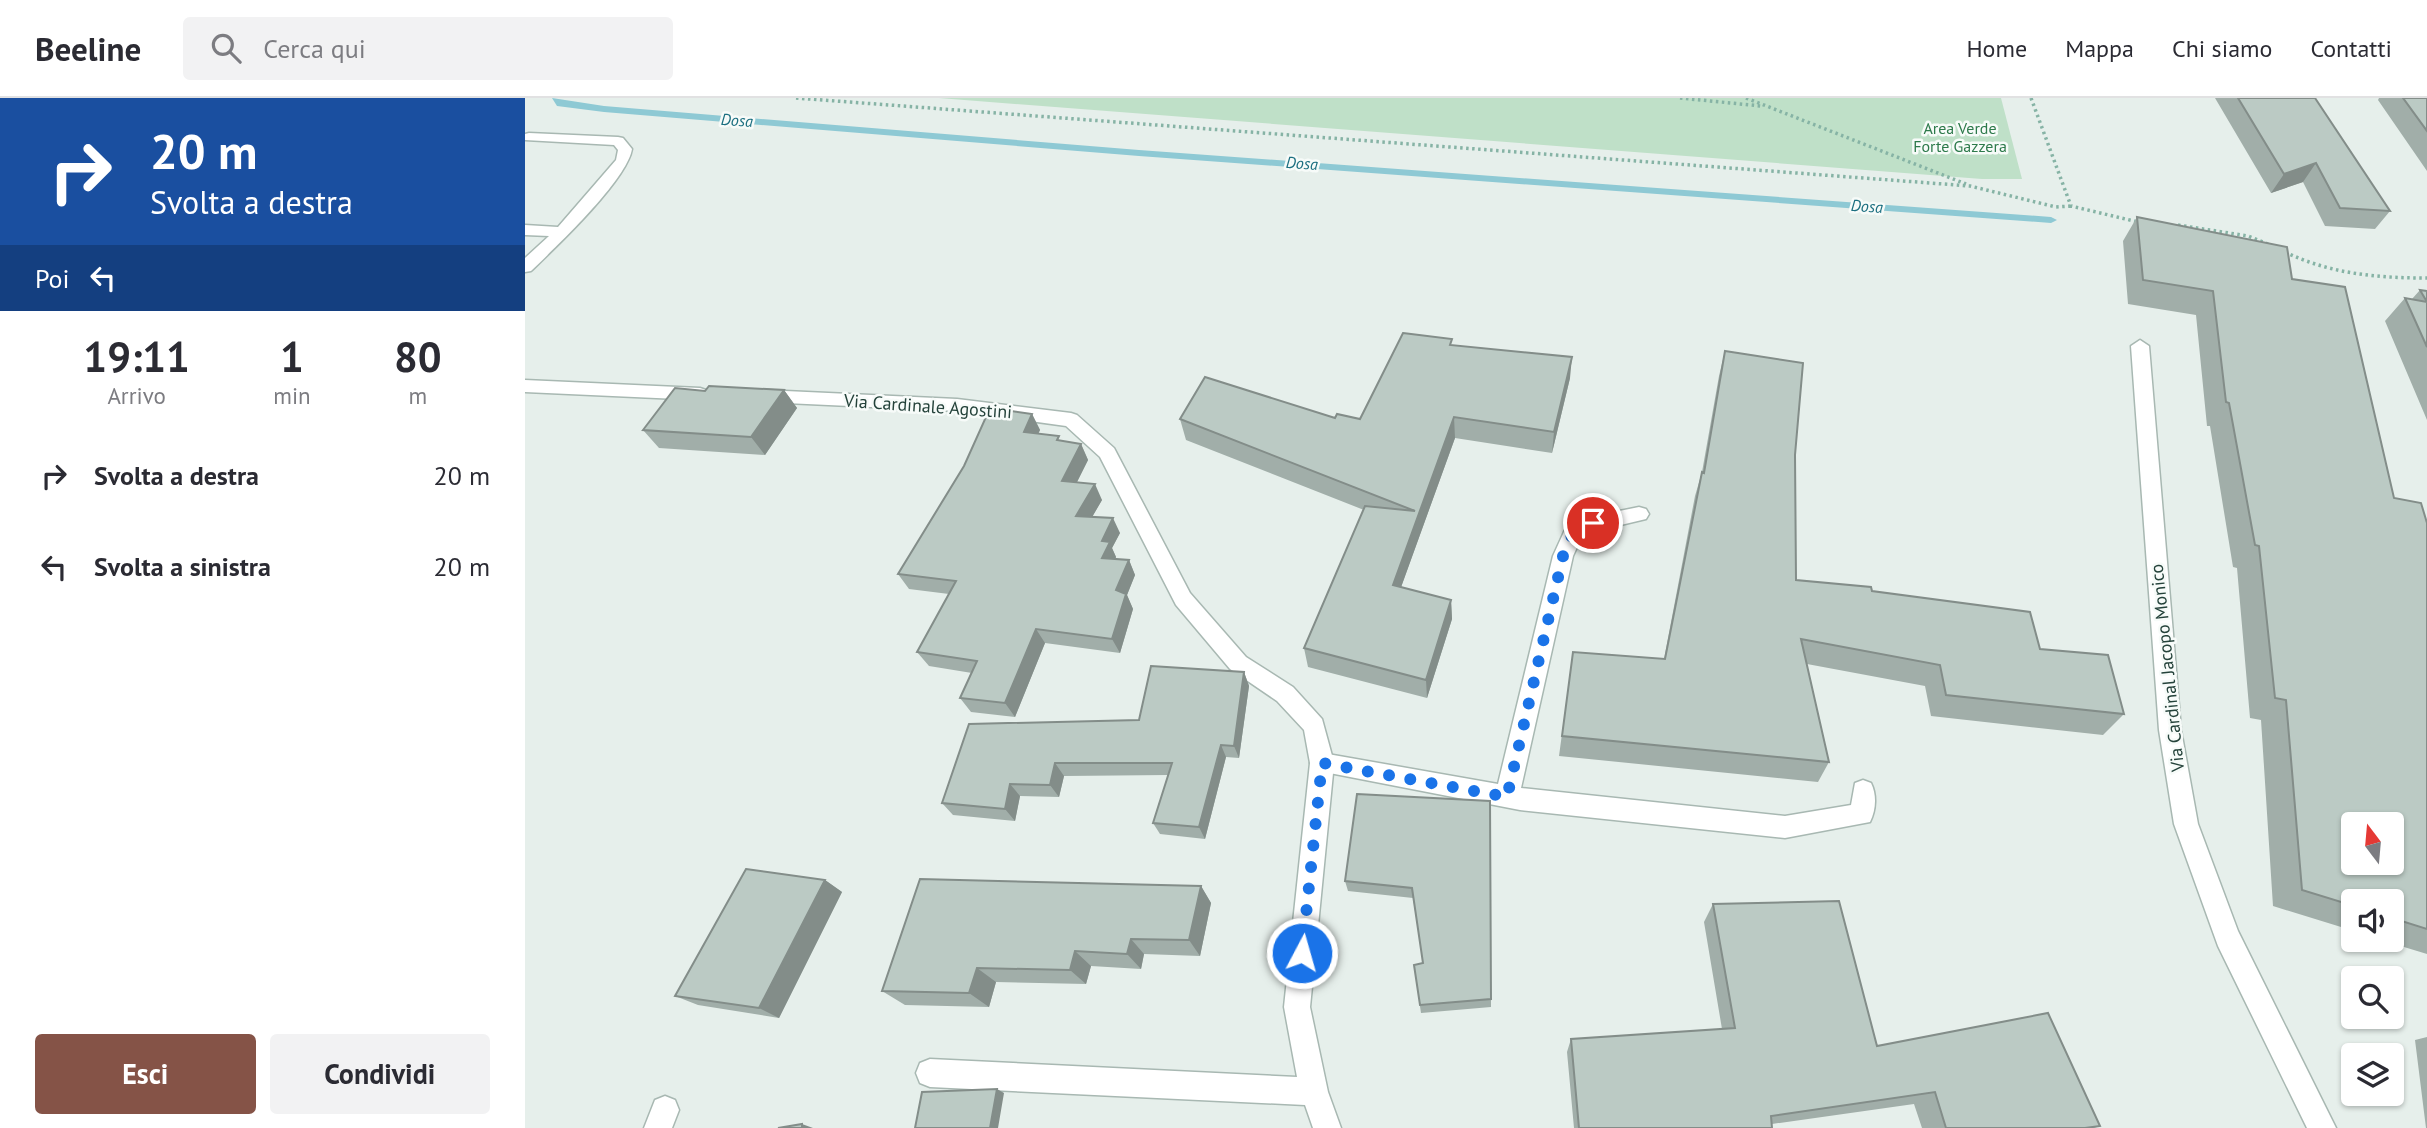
<!DOCTYPE html>
<html lang="it">
<head>
<meta charset="utf-8">
<style>
  body { margin:0; font-family:"PT Sans",sans-serif; background:#f2f2f3; color:#2b2b33; height:100vh; display:flex; flex-direction:column; font-size:26px; white-space:nowrap }
  * { box-sizing:border-box; margin:0 }
  p { font-size:23px; color:#7c7c81 }
  .icon { flex:none; width:38px; height:38px; fill:none; stroke:currentColor; stroke-width:2; stroke-linecap:round; stroke-linejoin:round }
  .map { position:relative; flex:1; overflow:hidden }
  .details { display:flex; flex-direction:column; background:#fff; width:525px }
  .details>* { flex:none }
  .banner { background:#1a4fa0; color:#fff; overflow:hidden }
  .needle { width:46px; rotate:344deg }
  .tools { position:absolute; left:1816px; top:714px; display:grid; gap:14px }
  .tools a { display:grid; place-items:center; width:63px; height:63px; border-radius:7px; background:#fff; box-shadow:0 2px 5px #0004; font-size:35px }
  .pin { position:absolute; display:grid; place-items:center; width:60px; height:60px; color:#fff; margin:-30px; border:4px solid #fff; border-radius:50%; box-shadow:0 2px 7px #0007 }
  .me { position:absolute; width:77px; margin:-38px; rotate:6deg; stroke-linejoin:round; filter:drop-shadow(0 0 5px #0008) }
  .turn { display:flex; align-items:center; gap:24px; height:147px; padding:0 35px; font-size:32px }
  .turn .icon { width:91px; height:91px; stroke-width:2.5 }
  .turn b { display:block; font-size:49px; line-height:60px }
  .then { display:flex; align-items:center; height:66px; padding:0 35px; background:#0003; gap:14px; font-size:26px }
  .eta { display:flex; justify-content:space-evenly; align-items:center; height:119px; text-align:center }
  .eta b { font-size:42px; font-weight:600; line-height:49px }
  .primary-button { display:flex; gap:14px; margin-top:auto; padding:14px 35px }
  .primary-button a { flex:1; height:80px; border-radius:7px; background:#855347; color:#fff; font-size:28px; font-weight:600; line-height:80px; text-align:center }
  .primary-button a+a { background:#f2f2f3; color:#2b2b33 }
  ul { padding:0; list-style:none }
  li { display:flex; align-items:center; gap:21px; height:91px; padding:0 35px }
  li div { flex:1 }
  li b { display:block; font-size:26px }
  li em { font-style:normal }
  header { display:flex; align-items:center; gap:42px; box-sizing:border-box; height:98px; padding:0 35px; background:#fff; border-bottom:2px solid #e1e1e2 }
  header strong { font-size:33px }
  nav { display:flex; gap:38px; margin-inline-start:auto; font-size:24px }
  .search { width:490px; height:63px; background:#f2f2f3; display:flex; align-items:center; gap:18px; box-sizing:border-box; padding:0 24px; border-radius:7px; color:#7c7c81; font-size:26px }
  main { display:flex; flex:1; min-height:0 }
  .map>svg:first-child { display:block }
  .green { fill:#bfe0c8 }
  .lines { fill:none; stroke-linecap:round; stroke-linejoin:round }
  .stream { fill:#8ec9d4; fill-rule:evenodd }
  .service-casing { stroke:#a8b8b2; stroke-width:3 }
  .minor-casing { stroke:#a8b8b2; stroke-width:3 }
  .path { stroke:#86b3a5; stroke-width:3.5; stroke-dasharray:2.5 3.5; stroke-linecap:butt }
  .service { fill:#fff; fill-rule:evenodd }
  .minor { fill:#fff; fill-rule:evenodd }
  .wall { fill:#a1aea9 }
  .shaded-wall { fill:#838d89 }
  .building { fill:#bbcac4; stroke:#838d89; stroke-width:2; fill-rule:evenodd }
  .route { stroke:#1a73e8; stroke-width:12; stroke-dasharray:0 21.6 }
  .labels { text-anchor:middle; dominant-baseline:central; stroke-width:5; stroke-linejoin:round; paint-order:stroke }
  .far-water-label { font-size:16px; font-style:italic; fill:#1c6f80; stroke:#f7fbf9 }
  .far-park-label { font-size:16px; fill:#2d7a4b; stroke:#f7fbf9 }
  .street-label { font-size:18px; fill:#24423a; stroke:#f7fbf9 }
</style>
</head>
<body>
<header>
<strong>Beeline</strong>
<div class="search"><svg class="icon" aria-label="search" viewBox="0 0 24 24"><circle cx="10" cy="10" r="6"/><path d="M15 15l6 6"/></svg>Cerca qui</div>
<nav><a>Home</a><a>Mappa</a><a>Chi siamo</a><a>Contatti</a></nav>
</header>
<main>
<section class="details">
<div class="banner">
<div class="turn"><svg class="icon" aria-label="right" viewBox="0 0 24 24"><path d="M7 20v-9h11M14 6l5 5-5 5"/></svg><div><b>20 m</b>Svolta a destra</div></div>
<div class="then">Poi<svg class="icon" aria-label="left" viewBox="0 0 24 24"><path d="M17 20v-9H6M10 6l-5 5 5 5"/></svg></div>
</div>
<div class="eta">
<div><b>19:11</b><p>Arrivo</p></div>
<div><b>1</b><p>min</p></div>
<div><b>80</b><p>m</p></div>
</div>
<ul>
<li><svg class="icon" aria-label="right" viewBox="0 0 24 24"><path d="M7 20v-9h11M14 6l5 5-5 5"/></svg><div><b>Svolta a destra</b></div><em>20 m</em></li>
<li><svg class="icon" aria-label="left" viewBox="0 0 24 24"><path d="M17 20v-9H6M10 6l-5 5 5 5"/></svg><div><b>Svolta a sinistra</b></div><em>20 m</em></li>
</ul>
<div class="primary-button"><a>Esci</a><a>Condividi</a></div>
</section>
<div class="map">
<svg width="1902" height="1030" viewBox="0 0 1902 1030">
  <rect width="100%" height="100%" fill="#e6efeb"/>
  <path class="green" d="M 414,0 L 1476,0 L 1497,81 L 1457,81 Z"/>
  <g class="lines">
    <path class="stream" d="M 27,0 L 79,8 L 614,52 L 1526,119 L 1532,122 L 1526,125 L 614,58 L 79,14 L 32,8 Z"/>
    <defs>
      <path id="service" d="M 1114,409 L 1121,411 L 1124,416 L 1121,421 L 1058,436 L 1048,458 L 996,690 L 1260,718 L 1326,707 L 1330,685 L 1338,682 L 1346,685 C 1352,697 1351,712 1345,724 L 1260,740 L 995,712 L 789,672 L 785,665 L 789,658 L 797,655 L 973,686 L 1028,458 L 1043,425 L 1050,422 Z"/>
      <path id="minor" d="M 4,35 L 93,39 L 98,40 L 107,51 C 102,82 31,149 6,173 L 0,174 L 0,160 L 24,138 L 0,137 L 0,127 L 33,129 L 91,62 L 93,52 L 89,47 L 0,42 L 0,36 Z
        M 1615,242 L 1624,248 L 1656,632 L 1673,726 L 1713,833 L 1811,1030 L 1782,1030 L 1693,848 L 1649,726 L 1634,632 L 1606,248 Z
        M 0,282 L 175,290 L 181,292 L 184,296 L 181,300 L 175,302 L 0,294 Z
        M 239,292 L 432,301 L 546,315 L 552,317 L 589,350 L 665,495 L 721,559 L 768,589 L 797,621 L 809,665 L 785,909 L 803,994 L 816,1030 L 788,1030 L 780,1007 L 405,989 L 395,985 L 391,975 L 395,965 L 405,961 L 772,979 L 759,909 L 785,665 L 779,632 L 752,603 L 705,571 L 651,507 L 575,359 L 541,328 L 432,313 L 239,304 L 233,302 L 230,298 L 233,294 Z
        M 140,998 L 150,1002 L 154,1012 L 147,1030 L 119,1030 L 130,1002 Z"/>
    </defs>
    <use href="#service" class="service-casing"/>
    <use href="#minor" class="minor-casing"/>
    <path class="path" d="M 271,0 L 1445,88 L 1531,109 L 1546,108
      M 1155,0 L 1236,8
      M 1221,0 L 1441,86
      M 1506,0 L 1546,108 L 1613,124
      M 1653,127 L 1723,138 L 1743,146
      M 1760,154 C 1806,176 1852,180 1902,180"/>
    <use href="#service" class="service"/>
    <use href="#minor" class="minor"/>
  </g>
  <path class="wall" d="M 1690,0 L 1790,0 L 1865,113 L 1850,131 L 1800,128 L 1778,84 L 1746,95 Z
    M 1854,0 L 1902,0 L 1902,73 L 1853,2 Z
    M 1612,119 L 1767,181 L 1869,400 L 1902,425 L 1902,856 L 1856,842 L 1867,842 L 1867,803 L 1829,803 L 1829,833 L 1748,808 L 1736,622 L 1725,620 L 1712,470 L 1708,469 L 1685,328 L 1682,328 L 1671,217 L 1603,206 L 1598,143 Z
    M 1895,192 L 1902,193 L 1902,322 L 1860,223 L 1880,200 L 1887,201 Z
    M 927,247 L 1045,280 L 1027,355 L 930,340 L 876,489 L 926,502 L 927,521 L 902,600 L 783,569 L 779,550 L 839,412 L 661,342 L 655,321 L 810,320 L 835,321 Z
    M 1200,253 L 1270,357 L 1271,482 L 1347,493 L 1515,551 L 1599,616 L 1578,637 L 1406,618 L 1400,588 L 1282,566 L 1304,664 L 1293,684 L 1034,658 L 1048,554 L 1139,561 L 1170,398 L 1177,374 L 1194,278 Z
    M 259,292 L 272,310 L 240,357 L 134,350 L 118,332 L 180,293 Z
    M 507,316 L 515,332 L 513,336 L 536,343 L 556,346 L 563,362 L 552,384 L 577,402 L 567,419 L 595,435 L 587,450 L 591,459 L 590,461 L 604,462 L 610,477 L 602,497 L 608,511 L 595,555 L 520,545 L 490,619 L 446,614 L 435,600 L 447,575 L 404,568 L 392,554 L 424,496 L 384,491 L 373,476 Z
    M 719,574 L 724,588 L 714,660 L 701,659 L 680,741 L 635,736 L 628,725 L 643,677 L 539,678 L 534,699 L 495,698 L 490,723 L 428,717 L 417,705 L 614,622 Z
    M 832,696 L 966,901 L 966,909 L 896,915 L 889,867 L 898,865 L 888,800 L 823,793 L 820,783 Z
    M 300,782 L 317,794 L 254,920 L 173,907 L 150,898 Z
    M 676,788 L 686,805 L 675,858 L 619,856 L 616,871 L 566,868 L 561,886 L 471,884 L 464,909 L 380,907 L 357,893 Z
    M 1188,806 L 1352,948 L 1575,1028 L 1569,1030 L 1397,1030 L 1389,1006 L 1247,1026 L 1247,1030 L 1049,1030 L 1042,954 L 1046,941 L 1197,931 L 1179,824 Z
    M 1902,939 L 1902,1030 L 1901,1030 L 1890,942 Z"/>
  <path class="shaded-wall" d="M 1791,65 L 1778,84 L 1746,95 L 1759,76 Z
    M 1047,259 L 1045,280 L 1027,355 L 1029,334 Z
    M 259,292 L 272,310 L 240,357 L 226,339 Z
    M 507,316 L 515,332 L 506,350 L 499,334 Z
    M 929,319 L 930,340 L 870,506 L 868,487 Z
    M 556,346 L 563,362 L 545,398 L 537,383 Z
    M 570,386 L 577,402 L 559,433 L 551,418 Z
    M 588,420 L 595,435 L 587,450 L 591,459 L 584,475 L 577,460 L 577,443 Z
    M 604,462 L 610,477 L 602,497 L 608,511 L 595,555 L 587,541 L 591,492 Z
    M 926,502 L 927,521 L 902,600 L 901,582 Z
    M 511,531 L 520,545 L 490,619 L 480,605 Z
    M 719,574 L 724,588 L 714,660 L 709,648 Z
    M 696,647 L 701,659 L 680,741 L 674,729 Z
    M 530,665 L 539,678 L 534,699 L 525,687 Z
    M 485,686 L 495,698 L 490,723 L 480,711 Z
    M 300,782 L 317,794 L 254,920 L 234,910 Z
    M 676,788 L 686,805 L 675,858 L 664,842 Z
    M 606,841 L 619,856 L 616,871 L 602,856 Z
    M 550,853 L 566,868 L 561,886 L 545,872 Z
    M 452,870 L 471,884 L 464,909 L 444,895 Z
    M 472,991 L 479,995 L 473,1030 L 465,1030 Z
    M 277,1026 L 288,1030 L 277,1030 Z"/>
  <path class="building" d="M 1713,0 L 1790,0 L 1865,113 L 1815,110 L 1791,65 L 1759,76 Z
    M 1878,0 L 1902,0 L 1902,33 Z
    M 1612,119 L 1762,149 L 1767,181 L 1820,189 L 1869,400 L 1896,405 L 1902,425 L 1902,831 L 1867,820 L 1867,803 L 1829,803 L 1829,808 L 1777,792 L 1761,602 L 1750,600 L 1734,448 L 1730,447 L 1704,305 L 1701,304 L 1688,193 L 1618,182 ZM 1829,726 L 1867,726 L 1867,765 L 1829,765 Z
    M 1895,192 L 1902,193 L 1902,249 L 1880,200 L 1902,204 Z
    M 878,235 L 927,241 L 925,247 L 1047,259 L 1029,334 L 929,319 L 868,487 L 926,502 L 901,582 L 779,550 L 840,408 L 890,413 L 655,321 L 680,279 L 810,320 L 812,316 L 835,321 Z
    M 1200,253 L 1278,265 L 1270,357 L 1271,482 L 1346,489 L 1347,493 L 1505,514 L 1515,551 L 1583,557 L 1599,616 L 1421,597 L 1415,567 L 1276,541 L 1304,664 L 1037,638 L 1048,554 L 1140,561 L 1177,374 L 1179,375 Z
    M 184,288 L 259,292 L 226,339 L 118,332 L 150,290 L 180,293 Z
    M 465,310 L 507,316 L 499,334 L 534,338 L 532,342 L 556,346 L 537,383 L 570,386 L 551,418 L 588,420 L 577,443 L 585,444 L 577,460 L 604,462 L 591,492 L 601,496 L 587,541 L 511,531 L 480,605 L 435,600 L 452,563 L 392,554 L 431,483 L 373,476 L 439,368 Z
    M 626,568 L 719,574 L 709,648 L 696,647 L 674,729 L 628,725 L 647,665 L 530,665 L 525,687 L 485,686 L 480,711 L 417,705 L 444,626 L 614,622 Z
    M 832,696 L 965,703 L 966,901 L 895,907 L 889,867 L 898,865 L 887,790 L 820,783 Z
    M 221,771 L 300,782 L 234,910 L 150,898 Z
    M 395,781 L 676,788 L 664,842 L 606,841 L 602,856 L 550,853 L 545,872 L 452,870 L 444,895 L 357,893 Z
    M 1314,803 L 1352,948 L 1523,915 L 1575,1028 L 1560,1030 L 1421,1030 L 1410,994 L 1246,1018 L 1247,1030 L 1054,1030 L 1046,941 L 1210,930 L 1188,806 Z
    M 472,991 L 465,1030 L 390,1030 L 397,994 Z
    M 277,1026 L 277,1030 L 253,1030 Z"/>
  <g class="lines">
    <path class="route" d="M 777,855 L 797,665 L 982,699 L 1038,458 L 1050,430 L 1068,425"/>
  </g>
  <g class="labels">
    <g class="far-water-label">
      <text transform="translate(212 22) rotate(4)">Dosa</text>
      <text transform="translate(777 65) rotate(4)">Dosa</text>
      <text transform="translate(1342 108) rotate(4)">Dosa</text>
    </g>
    <g class="far-park-label">
      <text x="1435" y="30">Area Verde<tspan x="1435" dy="18">Forte Gazzera</tspan></text>
    </g>
    <g class="street-label">
      <text transform="translate(403 308) rotate(4)">Via Cardinale Agostini</text>
      <text transform="translate(1642 570) rotate(-96)">Via Cardinal Jacopo Monico</text>
    </g>
  </g>
</svg>
<div class="tools">
<a><svg class="needle" viewBox="-14 -14 28 28"><path d="M0-13l5 13h-10z" fill="#e53935"/><path d="M0 13l5-13h-10z" fill="#7c7c81"/></svg></a>
<a><svg class="icon" aria-label="sound" viewBox="0 0 24 24"><path d="M4 9h4l5-4v14l-5-4H4zM17 9q2 3 0 6"/></svg></a>
<a><svg class="icon" aria-label="search" viewBox="0 0 24 24"><circle cx="10" cy="10" r="6"/><path d="M15 15l6 6"/></svg></a>
<a><svg class="icon" aria-label="layers" viewBox="0 0 24 24"><path d="M12 4l9 5-9 5-9-5zM3 14l9 5 9-5"/></svg></a>
</div>
<div class="pin" style="left:1068px;top:425px;background:#d93025"><svg class="icon" aria-label="arrive" viewBox="0 0 24 24"><path d="M6 21V4h12l-3 4 3 4H6"/></svg></div>
<svg class="me" style="left:777px;top:855px" viewBox="-20 -20 40 40"><circle r="17" fill="#1a73e8" stroke="#fff" stroke-width="3"/><path d="M0-11L8 9 0 5-8 9z" fill="#fff"/></svg>
</div>
</main>
</body>
</html>
